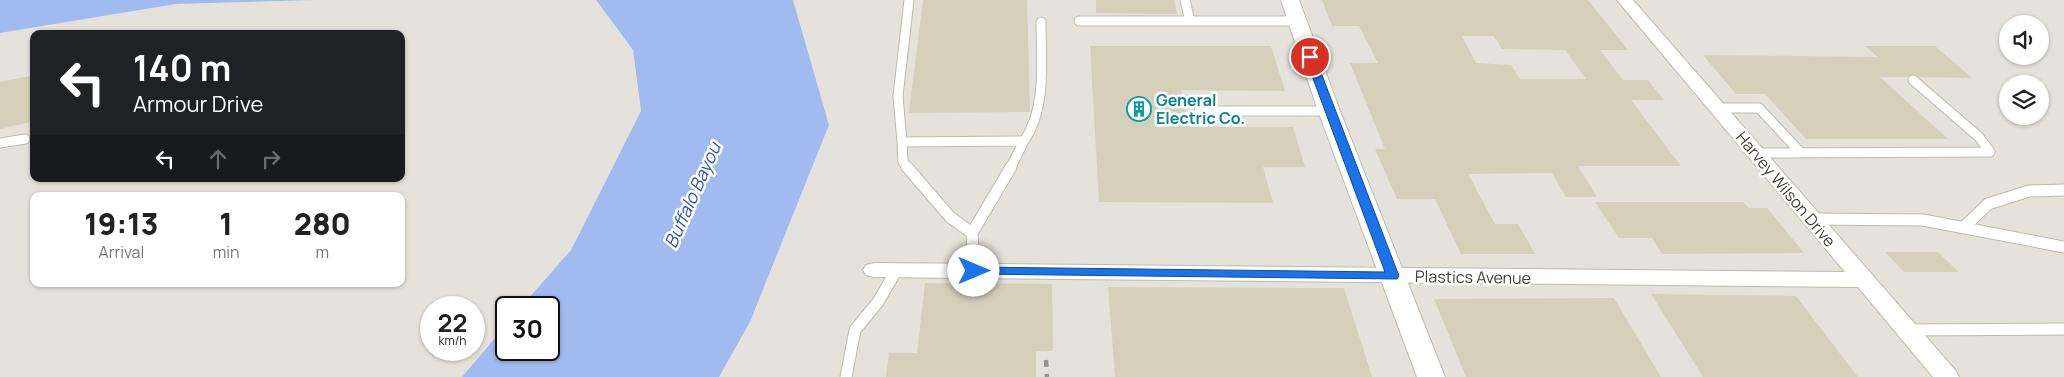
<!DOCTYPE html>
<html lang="en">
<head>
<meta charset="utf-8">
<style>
  body { margin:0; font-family:Manrope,sans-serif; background:#f6f6f6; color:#222; height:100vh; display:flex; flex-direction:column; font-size:19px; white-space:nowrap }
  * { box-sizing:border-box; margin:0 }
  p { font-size:16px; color:#767676 }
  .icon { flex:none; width:28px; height:28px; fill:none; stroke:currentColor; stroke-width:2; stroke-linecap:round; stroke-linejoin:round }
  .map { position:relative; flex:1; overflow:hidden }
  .drawer { position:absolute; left:30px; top:192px; width:375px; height:95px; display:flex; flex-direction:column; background:#fff; border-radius:10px; box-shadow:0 1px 4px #0004 }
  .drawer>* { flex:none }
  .guide { position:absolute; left:30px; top:30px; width:375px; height:152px; border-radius:10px; box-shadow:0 1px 4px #0004; background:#202124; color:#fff; overflow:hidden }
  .tools { position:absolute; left:1999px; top:15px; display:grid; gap:10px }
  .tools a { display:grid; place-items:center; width:50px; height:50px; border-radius:50%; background:#fff; box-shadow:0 1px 4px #0004; font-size:25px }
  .speed { position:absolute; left:420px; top:296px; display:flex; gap:10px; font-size:25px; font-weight:700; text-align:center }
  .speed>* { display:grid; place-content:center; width:65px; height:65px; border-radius:50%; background:#fff; box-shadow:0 1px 4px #0004; line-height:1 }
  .speed small { font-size:12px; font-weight:400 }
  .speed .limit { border:2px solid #111; border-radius:8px; background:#fff; color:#111 }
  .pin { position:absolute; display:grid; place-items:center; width:42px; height:42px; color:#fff; margin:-21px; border:2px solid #fff; border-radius:50%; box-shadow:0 1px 5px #0007 }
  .me { position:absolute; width:55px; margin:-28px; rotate:90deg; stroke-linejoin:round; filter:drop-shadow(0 0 4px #0008) }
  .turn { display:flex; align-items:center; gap:18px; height:105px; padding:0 20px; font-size:22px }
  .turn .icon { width:65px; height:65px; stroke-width:2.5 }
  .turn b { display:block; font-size:35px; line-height:42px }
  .lanes { display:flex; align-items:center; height:48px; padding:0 20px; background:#0003; justify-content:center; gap:25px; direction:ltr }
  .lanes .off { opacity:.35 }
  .eta { display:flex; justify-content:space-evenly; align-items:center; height:85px; text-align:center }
  .eta b { font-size:30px; font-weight:800; line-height:35px }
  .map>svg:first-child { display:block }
  .industrial { fill:#e4e2da; fill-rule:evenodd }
  .water { fill:#a1baef }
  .building { fill:#d4d0ba; fill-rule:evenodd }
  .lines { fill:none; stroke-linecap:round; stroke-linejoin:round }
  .service-far1-casing { stroke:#bdbca7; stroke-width:11 }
  .service-casing { stroke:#bdbca7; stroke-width:13 }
  .minor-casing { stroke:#bdbca7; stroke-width:2 }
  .tertiary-casing { stroke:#bdbca7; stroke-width:2 }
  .service-far1 { stroke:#fff; stroke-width:9 }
  .service { stroke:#fff; stroke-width:11 }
  .minor { fill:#fff; fill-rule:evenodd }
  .tertiary { fill:#fff; fill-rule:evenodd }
  .rail { stroke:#949494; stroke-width:4.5; stroke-dasharray:7 7; stroke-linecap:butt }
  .route { fill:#1a73e8; stroke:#114b97 }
  .labels { text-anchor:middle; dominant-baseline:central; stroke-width:5; stroke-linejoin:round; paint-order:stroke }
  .culture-label { font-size:16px; font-weight:bold; fill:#0d838f; stroke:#fff; text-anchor:start }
  .street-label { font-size:16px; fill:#444234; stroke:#fff }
  .water-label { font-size:18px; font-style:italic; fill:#2f56af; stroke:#fff }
</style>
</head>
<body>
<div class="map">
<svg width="2064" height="377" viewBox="0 0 2064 377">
  <rect width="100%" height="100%" fill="#f2f2e5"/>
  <path class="industrial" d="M 316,0 L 596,0 L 633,50 L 641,111 L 571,250 L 521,307 L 506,308 L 506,325 L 462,377 L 0,377 L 0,33 L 176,4 ZM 34,34 L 401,34 L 401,179 L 34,179 ZM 34,196 L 401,196 L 401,284 L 34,284 ZM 431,308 L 474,308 L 474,350 L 431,350 Z
    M 793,0 L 2064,0 L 2064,377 L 719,377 L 750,322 L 829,125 ZM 2008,24 L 2040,24 L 2040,56 L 2008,56 ZM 2008,84 L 2040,84 L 2040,116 L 2008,116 Z"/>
  <path class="water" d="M 0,0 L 316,0 L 176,4 L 0,33 Z
    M 596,0 L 793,0 L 829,125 L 750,322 L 719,377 L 462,377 L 506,325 L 506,350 L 549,350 L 549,308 L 521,307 L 571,250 L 641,111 L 633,50 Z"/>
  <path class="building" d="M 923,0 L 1027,0 L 1030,112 L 909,113 Z
    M 1096,0 L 1174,0 L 1177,14 L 1096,13 Z
    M 1322,0 L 1588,0 L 1628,50 L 1600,50 L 1623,80 L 1648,80 L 1664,100 L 1631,100 L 1681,166 L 1578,166 L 1597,197 L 1566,197 L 1552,173 L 1468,174 L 1495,224 L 1518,224 L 1535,254 L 1461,254 L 1435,199 L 1397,199 L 1375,149 L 1385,149 L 1350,63 L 1378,63 L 1359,26 L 1332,26 ZM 1462,36 L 1494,36 L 1502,49 L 1565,50 L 1586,79 L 1520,79 L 1511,65 L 1476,63 Z
    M 1090,46 L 1271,46 L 1285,91 L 1181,90 L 1188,127 L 1293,127 L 1305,167 L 1263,167 L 1273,203 L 1099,202 Z
    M 1865,46 L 1935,46 L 1972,78 L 1919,77 L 1914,74 L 1908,77 L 1880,77 L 1948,139 L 1806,139 L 1765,94 L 1736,94 L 1703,55 L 1878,57 Z
    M 34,75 L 34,110 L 30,122 L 0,129 L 0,82 Z
    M 1595,202 L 1743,202 L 1749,208 L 1767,208 L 1804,253 L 1662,254 L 1652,238 L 1619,238 Z
    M 1885,252 L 1938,252 L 1959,272 L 1904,272 Z
    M 925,283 L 1052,284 L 1053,351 L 1036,351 L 1036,377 L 886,377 L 889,353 L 917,353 Z
    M 1108,287 L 1344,288 L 1372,377 L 1115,377 Z
    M 1651,294 L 1796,296 L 1858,377 L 1703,377 Z
    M 1614,298 L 1661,377 L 1466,377 L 1434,299 Z"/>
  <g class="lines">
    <defs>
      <path id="service-far1" d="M 1185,0 L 1190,21
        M 1079,21 L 1297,21
        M 1717,108 L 1759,108 L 1801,153
        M 1199,111 L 1329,111
        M 1024,141 C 1047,108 1041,61 1041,22
        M 902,142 L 898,96 L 909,0
        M 0,143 L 25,139
        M 1756,153 L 1990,152 L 1979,137 L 1913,80
        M 908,169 L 903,162 L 902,142 L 1024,141 L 1010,169"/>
      <path id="service" d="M 907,167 L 950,217 L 972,233
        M 1812,219 L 1923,220 L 2064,247
        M 1963,228 L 1988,204 L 2029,191 L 2064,190
        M 972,233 L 974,271
        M 972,233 L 1011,167
        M 1908,330 L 2064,329
        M 846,377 L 855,330 L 878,302 L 896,271"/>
      <path id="minor" d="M 1617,0 L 1633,0 L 1956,371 L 1959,377 L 1933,377 L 1858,287 L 874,277 L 866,275 L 863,270 L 866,265 L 874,263 L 1845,272 Z"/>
      <path id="tertiary" d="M 1281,0 L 1299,0 L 1340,111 L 1445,377 L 1417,377 L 1318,111 Z"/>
    </defs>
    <use href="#service-far1" class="service-far1-casing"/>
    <use href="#service" class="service-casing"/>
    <use href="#minor" class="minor-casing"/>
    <use href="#tertiary" class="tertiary-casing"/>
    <use href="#service-far1" class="service-far1"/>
    <use href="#service" class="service"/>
    <use href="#minor" class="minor"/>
    <use href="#tertiary" class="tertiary"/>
    <path class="rail" d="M 1046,360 L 1047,377"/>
  </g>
  <path class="route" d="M 1310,54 L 1315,57 L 1399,276 L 1397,279 L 970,274 L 968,271 L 970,268 L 974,267 L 1385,272 L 1305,57 Z"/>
  <defs>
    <symbol id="building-ring" viewBox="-11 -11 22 22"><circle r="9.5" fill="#fff" stroke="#0f9aa8" stroke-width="1.5"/><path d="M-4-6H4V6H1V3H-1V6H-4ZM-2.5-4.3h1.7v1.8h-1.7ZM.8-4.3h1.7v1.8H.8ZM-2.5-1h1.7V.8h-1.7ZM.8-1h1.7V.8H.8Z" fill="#0f9aa8"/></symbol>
  </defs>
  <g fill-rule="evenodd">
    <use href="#building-ring" x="1125" y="95" width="28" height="28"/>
  </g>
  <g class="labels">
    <g class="culture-label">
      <text x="1156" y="100">General<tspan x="1156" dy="18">Electric Co.</tspan></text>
    </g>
    <g class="street-label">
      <text transform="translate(1786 189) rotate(50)">Harvey Wilson Drive</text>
      <text transform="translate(1473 277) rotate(1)">Plastics Avenue</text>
    </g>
    <g class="water-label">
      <text transform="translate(692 195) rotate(-66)">Buffalo Bayou</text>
    </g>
  </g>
</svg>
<div class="tools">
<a><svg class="icon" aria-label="sound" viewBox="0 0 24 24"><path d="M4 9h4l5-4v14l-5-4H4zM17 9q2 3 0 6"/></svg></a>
<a><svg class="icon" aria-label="layers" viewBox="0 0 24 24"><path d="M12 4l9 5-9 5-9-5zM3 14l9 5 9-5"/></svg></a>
</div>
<div class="speed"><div>22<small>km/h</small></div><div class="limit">30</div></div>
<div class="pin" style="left:1310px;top:57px;background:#d93025"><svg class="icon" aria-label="arrive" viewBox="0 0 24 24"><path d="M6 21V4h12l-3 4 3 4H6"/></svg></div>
<svg class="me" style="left:974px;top:271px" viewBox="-20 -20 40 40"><circle r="19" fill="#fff"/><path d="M0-13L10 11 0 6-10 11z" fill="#1a73e8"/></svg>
<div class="guide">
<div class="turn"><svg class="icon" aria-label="left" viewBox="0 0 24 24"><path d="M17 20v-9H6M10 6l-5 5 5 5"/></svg><div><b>140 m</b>Armour Drive</div></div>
<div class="lanes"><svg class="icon" aria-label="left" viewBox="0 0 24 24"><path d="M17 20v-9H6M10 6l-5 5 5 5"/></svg><svg class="icon off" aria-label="ahead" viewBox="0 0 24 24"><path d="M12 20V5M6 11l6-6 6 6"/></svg><svg class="icon off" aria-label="right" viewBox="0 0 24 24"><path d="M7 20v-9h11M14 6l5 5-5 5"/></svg></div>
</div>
<section class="drawer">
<div class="eta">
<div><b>19:13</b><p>Arrival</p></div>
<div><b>1</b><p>min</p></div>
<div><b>280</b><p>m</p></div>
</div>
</section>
</div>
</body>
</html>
